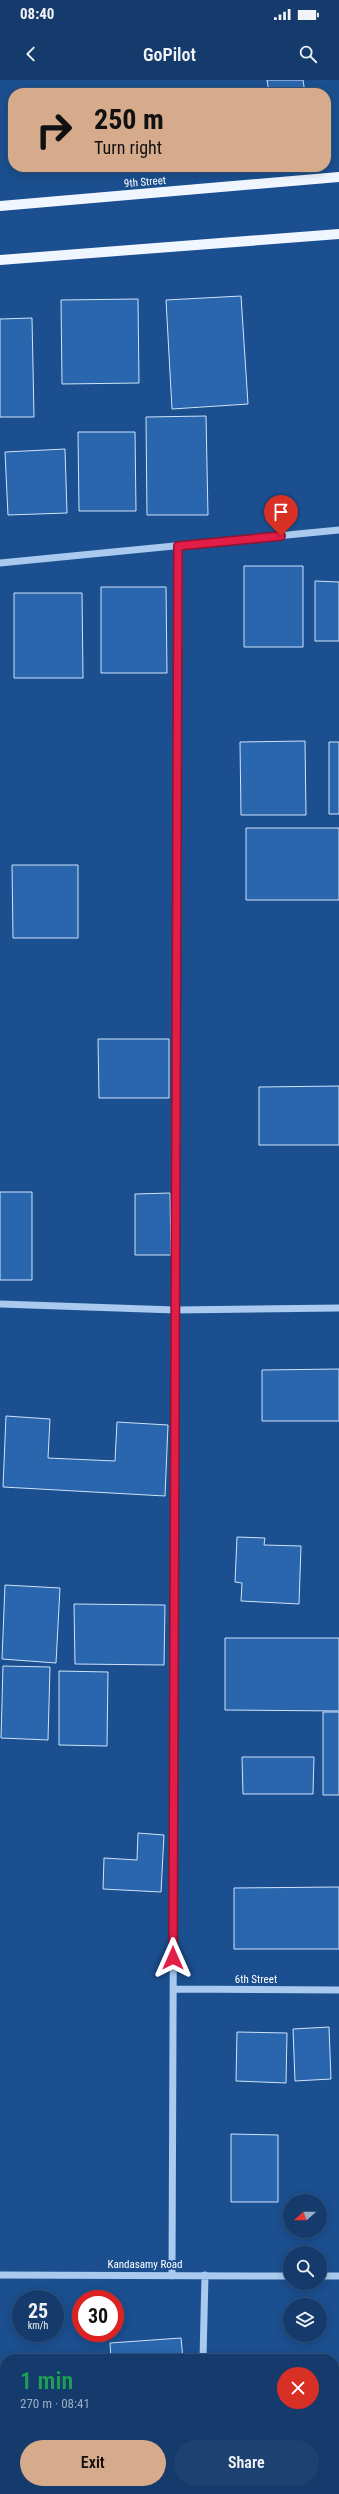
<!DOCTYPE html>
<html lang="en">
<head>
<meta charset="utf-8">
<style>
  body { margin:0; font-family:"Roboto Condensed",sans-serif; background:#1d4271; color:#f1f3f6; height:100vh; display:flex; flex-direction:column; font-size:15px; white-space:nowrap }
  * { box-sizing:border-box; margin:0 }
  p { font-size:13px; color:#9dadc1 }
  .icon { flex:none; width:22px; height:22px; fill:none; stroke:currentColor; stroke-width:2; stroke-linecap:round; stroke-linejoin:round }
  .map { position:relative; flex:1; overflow:hidden }
  .drawer { position:absolute; left:0px; top:2274px; width:339px; height:140px; display:flex; flex-direction:column; background:#143b6b; border-radius:16px 16px 0 0; box-shadow:0 2px 10px #0003,0 0 0 1px #33557e }
  .drawer>* { flex:none }
  .banner { position:absolute; left:8px; top:8px; width:323px; height:84px; border-radius:16px; box-shadow:0 2px 10px #0003,0 0 0 1px #33557e; background:#d6ab8b; color:#111; overflow:hidden }
  .needle { width:26px; rotate:249deg }
  .tools { position:absolute; left:283px; top:2114px; display:grid; gap:8px }
  .tools a { display:grid; place-items:center; width:44px; height:44px; border-radius:50%; background:#143b6b; box-shadow:0 2px 10px #0003,0 0 0 1px #33557e; font-size:20px }
  .speed { position:absolute; left:12px; top:2210px; display:flex; gap:8px; font-size:20px; font-weight:700; text-align:center }
  .speed>* { display:grid; place-content:center; width:52px; height:52px; border-radius:50%; background:#143b6b; box-shadow:0 2px 10px #0003,0 0 0 1px #33557e; line-height:1 }
  .speed small { font-size:10px; font-weight:400 }
  .speed .limit { border:6px solid #d22; background:#fff; color:#111 }
  .pin { position:absolute; display:grid; place-items:center; width:34px; height:34px; color:#fff; margin:-41px -17px; border-radius:50% 50% 50% 0; rotate:-45deg; box-shadow:0 0 4px #0007 }
  .pin .icon { rotate:45deg }
  .me { position:absolute; width:44px; margin:-22px; rotate:0deg; stroke-linejoin:round; filter:drop-shadow(0 0 3px #0008) }
  .turn { display:flex; align-items:center; gap:14px; height:84px; padding:0 20px; font-size:18px }
  .turn .icon { width:52px; height:52px; stroke-width:2.5 }
  .turn b { display:block; font-size:28px; line-height:34px }
  .round { display:grid; place-items:center; flex:none; width:42px; height:42px; border-radius:21px; background:#1d4271 }
  .summary { display:flex; align-items:center; justify-content:space-between; height:68px; padding:0 20px }
  h1 { font-size:24px; font-weight:600; line-height:30px; color:#1e9e55 }
  .primary-button { display:flex; gap:8px; margin-top:auto; padding:8px 20px }
  .primary-button a { flex:1; height:46px; border-radius:24px; background:#d6ab8b; color:#111; font-size:16px; font-weight:600; line-height:46px; text-align:center }
  .primary-button a+a { background:#1d4271; color:#f1f3f6 }
  .status { display:flex; justify-content:space-between; align-items:center; height:28px; padding:0 20px; background:#143b6b; direction:ltr }
  .status svg { height:11px; fill:currentColor }
  header { display:flex; justify-content:space-between; align-items:center; height:52px; padding:0 20px; background:#143b6b; font-size:18px; font-weight:600 }
  .map>svg:first-child { display:block }
  .building { fill:#2a66ad; stroke:#cfe3fa }
  .lines { fill:none; stroke-linecap:round; stroke-linejoin:round }
  .minor { stroke:#a9c9ee; stroke-width:7 }
  .major { stroke:#f0f6ff; stroke-width:10 }
  .route-casing { stroke:#92132f; stroke-width:10 }
  .route { stroke:#e11d48; stroke-width:7 }
  .labels { text-anchor:middle; dominant-baseline:central; stroke-width:4; stroke-linejoin:round; paint-order:stroke }
  .street-label { font-size:11px; fill:#fff; stroke:#1b4f8f }
</style>
</head>
<body>
<div class="status"><b>08:40</b><svg viewBox="0 0 49 12"><path d="M0 12V9h3v3zM5 12V6h3v6zM10 12V3h3v9zM15 12V0h3v12zM26 1h20v11H26zM47 4h2v5h-2z"/></svg></div>
<header><svg class="icon" aria-label="back" viewBox="0 0 24 24"><path d="M15 5l-7 7 7 7"/></svg>GoPilot<svg class="icon" aria-label="search" viewBox="0 0 24 24"><circle cx="10" cy="10" r="6"/><path d="M15 15l6 6"/></svg></header>
<div class="map">
<svg width="339" height="2414" viewBox="0 0 339 2414">
  <rect width="100%" height="100%" fill="#1b4f8f"/>
  <path class="building" d="M 267,0 L 303,0 L 305,13 L 269,13 Z
    M 241,216 L 248,324 L 172,329 L 166,220 Z
    M 138,219 L 139,303 L 62,304 L 61,220 Z
    M 32,238 L 34,337 L 0,337 L 0,239 Z
    M 206,336 L 208,435 L 147,435 L 146,337 Z
    M 78,352 L 135,352 L 136,431 L 79,431 Z
    M 65,369 L 67,433 L 8,435 L 5,372 Z
    M 244,486 L 303,486 L 303,567 L 244,567 Z
    M 315,501 L 339,502 L 339,561 L 315,561 Z
    M 101,507 L 166,507 L 167,593 L 101,593 Z
    M 14,513 L 82,513 L 83,598 L 14,598 Z
    M 305,661 L 306,735 L 241,735 L 240,662 Z
    M 329,662 L 339,662 L 339,734 L 329,734 Z
    M 246,748 L 339,748 L 339,820 L 246,820 Z
    M 12,785 L 78,785 L 78,858 L 13,858 Z
    M 98,959 L 169,959 L 169,1018 L 99,1018 Z
    M 339,1006 L 339,1065 L 259,1065 L 259,1007 Z
    M 0,1112 L 32,1112 L 32,1200 L 0,1200 Z
    M 170,1113 L 171,1175 L 135,1175 L 135,1114 Z
    M 339,1289 L 339,1341 L 262,1341 L 262,1290 Z
    M 6,1336 L 50,1339 L 48,1378 L 115,1381 L 117,1342 L 168,1345 L 165,1416 L 3,1407 Z
    M 237,1457 L 265,1458 L 264,1465 L 301,1466 L 299,1524 L 241,1521 L 242,1503 L 235,1502 Z
    M 5,1505 L 60,1508 L 56,1583 L 2,1579 Z
    M 74,1524 L 165,1525 L 164,1585 L 75,1584 Z
    M 225,1558 L 339,1558 L 339,1631 L 225,1630 Z
    M 3,1586 L 50,1587 L 48,1660 L 1,1658 Z
    M 59,1591 L 108,1592 L 107,1666 L 59,1665 Z
    M 323,1632 L 339,1632 L 339,1715 L 323,1715 Z
    M 242,1677 L 314,1677 L 313,1714 L 243,1714 Z
    M 138,1753 L 164,1755 L 161,1812 L 103,1809 L 104,1778 L 137,1780 Z
    M 339,1807 L 339,1869 L 234,1869 L 234,1808 Z
    M 329,1947 L 331,1999 L 295,2001 L 293,1949 Z
    M 237,1952 L 287,1953 L 286,2003 L 236,2001 Z
    M 231,2054 L 278,2055 L 278,2122 L 231,2122 Z
    M 181,2258 L 183,2279 L 111,2279 L 110,2263 Z
    M 0,2405 L 5,2405 L 5,2409 L 47,2409 L 47,2414 L 0,2414 Z"/>
  <g class="lines">
    <path class="minor" d="M 0,483 L 339,450
      M 0,1224 L 175,1230 L 339,1228
      M 173,1909 L 339,1910
      M 0,2195 L 290,2196
      M 172,2196 L 179,466
      M 320,2196 L 339,2196
      M 203,2279 L 205,2195
      M 201,2414 L 201,2409"/>
    <path class="major" d="M 0,126 L 339,97
      M 0,180 L 339,154"/>
  </g>
  <g class="lines">
    <defs>
      <path id="route" d="M 173,1878 L 178,466 L 281,456"/>
    </defs>
    <use href="#route" class="route-casing"/>
    <use href="#route" class="route"/>
  </g>
  <g class="labels">
    <g class="street-label">
      <text transform="translate(145 102) rotate(-5)">9th Street</text>
      <text x="256" y="1899">6th Street</text>
      <text x="145" y="2184">Kandasamy Road</text>
    </g>
  </g>
</svg>
<div class="tools">
<a><svg class="needle" viewBox="-14 -14 28 28"><path d="M0-13l5 13h-10z" fill="#e53935"/><path d="M0 13l5-13h-10z" fill="#9dadc1"/></svg></a>
<a><svg class="icon" aria-label="search" viewBox="0 0 24 24"><circle cx="10" cy="10" r="6"/><path d="M15 15l6 6"/></svg></a>
<a><svg class="icon" aria-label="layers" viewBox="0 0 24 24"><path d="M12 4l9 5-9 5-9-5zM3 14l9 5 9-5"/></svg></a>
</div>
<div class="speed"><div>25<small>km/h</small></div><div class="limit">30</div></div>
<div class="pin" style="left:281px;top:456px;background:#d93025"><svg class="icon" aria-label="arrive" viewBox="0 0 24 24"><path d="M6 21V4h12l-3 4 3 4H6"/></svg></div>
<svg class="me" style="left:173px;top:1878px" viewBox="-20 -20 40 40"><path d="M0-17L14 15 0 8-14 15z" fill="#e11d48" stroke="#fff" stroke-width="4"/></svg>
<div class="banner">
<div class="turn"><svg class="icon" aria-label="right" viewBox="0 0 24 24"><path d="M7 20v-9h11M14 6l5 5-5 5"/></svg><div><b>250 m</b>Turn right</div></div>
</div>
<section class="drawer">
<div class="summary"><div><h1>1 min</h1><p>270 m · 08:41</p></div><a class="round" style="background:#d93025;color:#fff"><svg class="icon" aria-label="close" viewBox="0 0 24 24"><path d="M6 6l12 12M18 6L6 18"/></svg></a></div>
<div class="primary-button"><a>Exit</a><a>Share</a></div>
</section>
</div>
</body>
</html>
